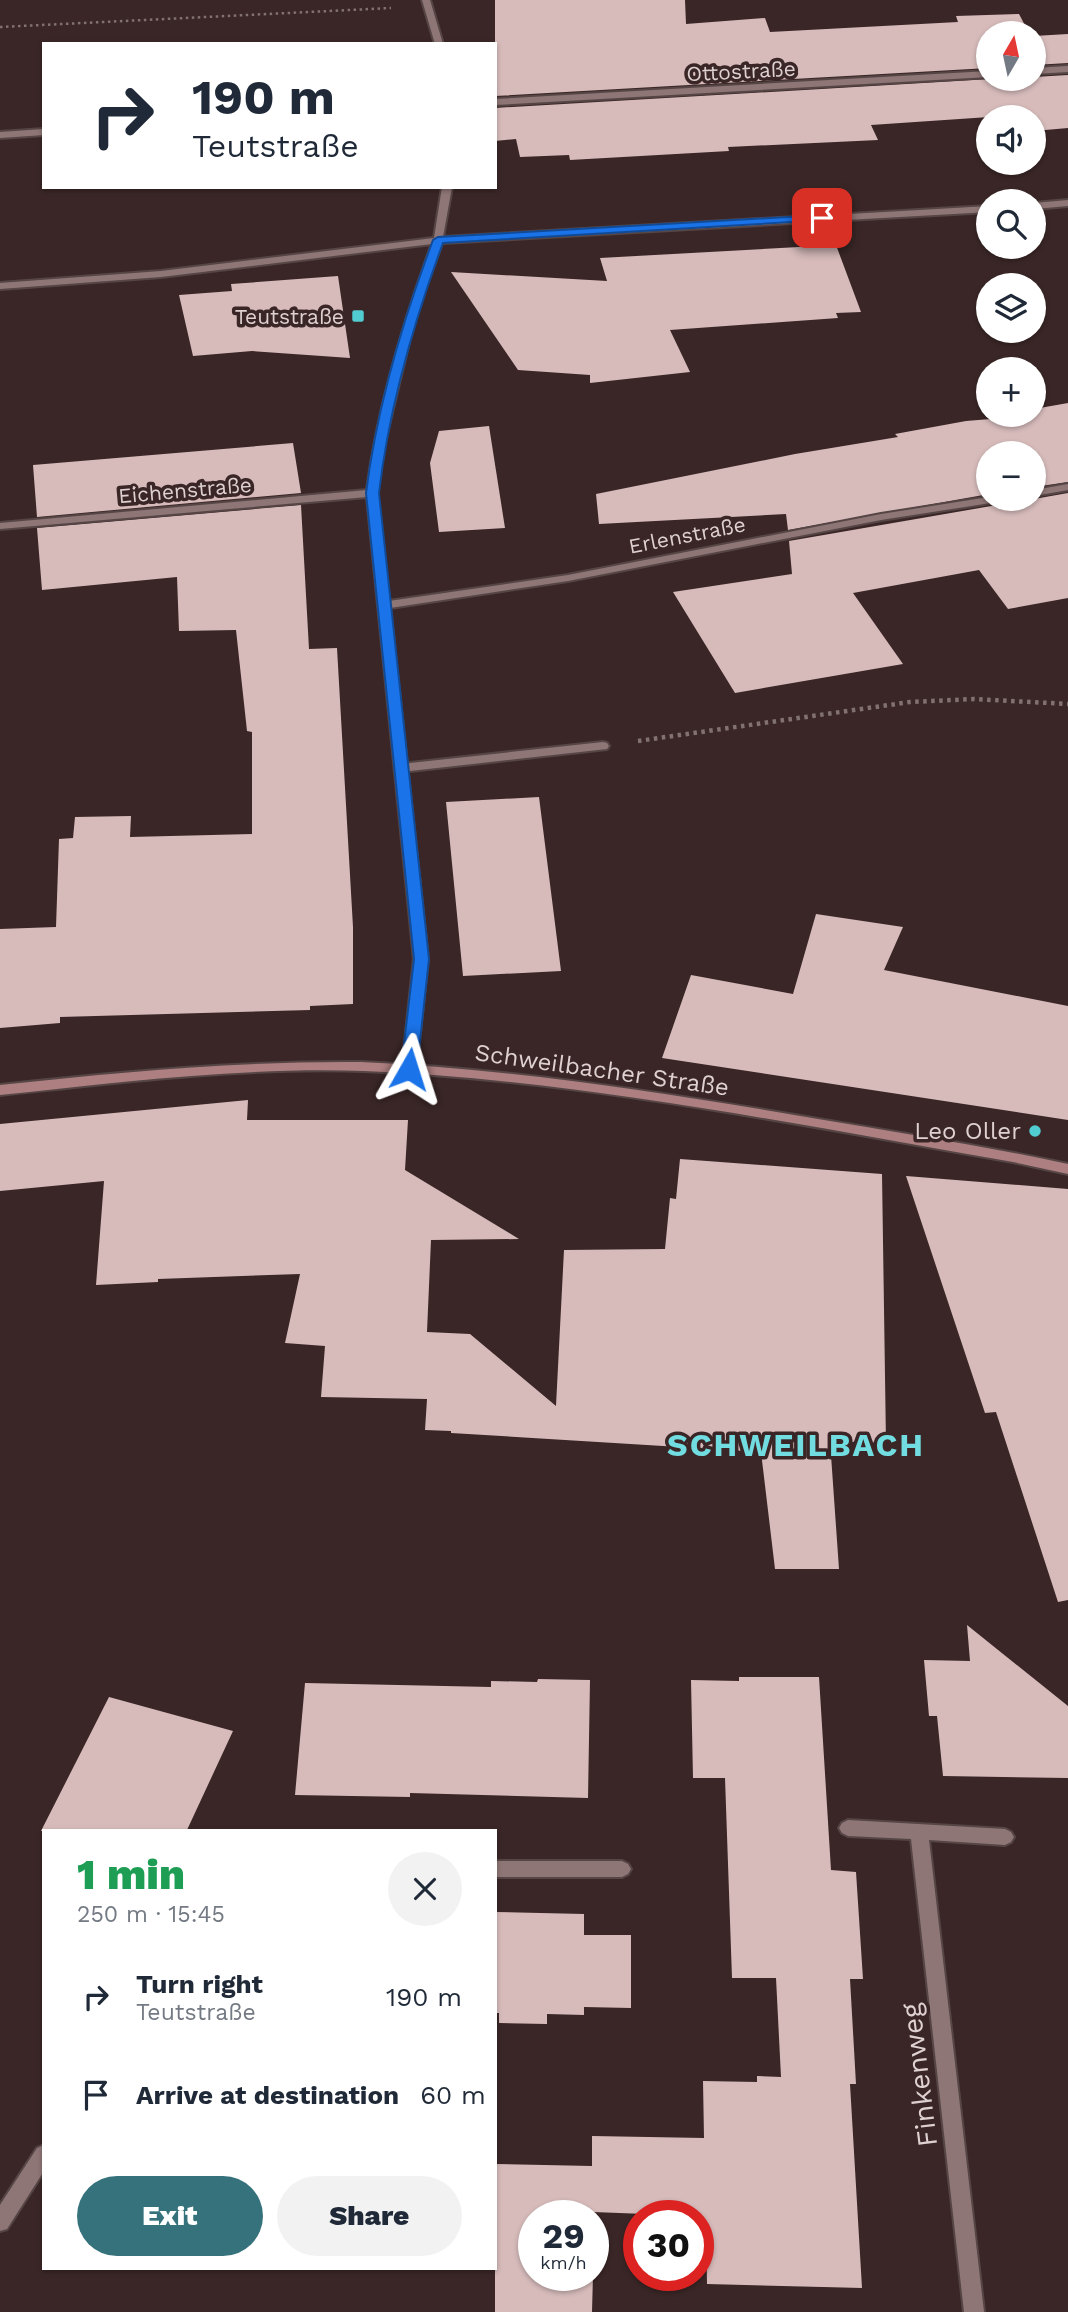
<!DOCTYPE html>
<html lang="en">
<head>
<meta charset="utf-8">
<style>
  body { margin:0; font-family:"Work Sans",sans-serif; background:#f2f2f3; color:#1f2937; height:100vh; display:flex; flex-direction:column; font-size:26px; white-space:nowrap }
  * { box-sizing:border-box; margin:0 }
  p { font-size:23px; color:#747a83 }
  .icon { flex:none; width:38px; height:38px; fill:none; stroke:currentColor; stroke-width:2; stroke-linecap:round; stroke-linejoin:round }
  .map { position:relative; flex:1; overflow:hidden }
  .details { position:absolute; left:42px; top:1829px; width:455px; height:441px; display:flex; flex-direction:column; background:#fff; border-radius:0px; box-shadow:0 2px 5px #0004 }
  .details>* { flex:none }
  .top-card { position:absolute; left:42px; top:42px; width:455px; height:147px; border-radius:0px; box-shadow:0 2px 5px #0004; background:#fff; color:#1f2937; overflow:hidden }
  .needle { width:46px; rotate:9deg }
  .fabs { position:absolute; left:976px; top:21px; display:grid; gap:14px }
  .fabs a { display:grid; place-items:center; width:70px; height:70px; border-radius:50%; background:#fff; box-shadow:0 2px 5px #0004; font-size:35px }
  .speed { position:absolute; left:518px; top:2200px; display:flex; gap:14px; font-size:35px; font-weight:700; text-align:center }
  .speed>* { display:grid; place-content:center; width:91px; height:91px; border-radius:50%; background:#fff; box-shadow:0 2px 5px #0004; line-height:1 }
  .speed small { font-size:18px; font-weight:400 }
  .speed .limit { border:10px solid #d22; background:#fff; color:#111 }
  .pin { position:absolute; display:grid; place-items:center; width:60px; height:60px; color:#fff; margin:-30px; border-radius:14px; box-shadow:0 4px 10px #0006 }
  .me { position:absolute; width:77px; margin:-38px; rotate:6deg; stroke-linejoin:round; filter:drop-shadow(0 0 5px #0008) }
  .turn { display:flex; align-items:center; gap:24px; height:147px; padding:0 35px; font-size:32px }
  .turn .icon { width:91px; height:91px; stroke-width:2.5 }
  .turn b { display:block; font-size:49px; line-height:60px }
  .round { display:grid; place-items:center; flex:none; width:74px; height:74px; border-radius:37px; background:#f2f2f3 }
  .summary { display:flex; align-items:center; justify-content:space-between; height:119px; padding:0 35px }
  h1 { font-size:42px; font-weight:800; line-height:52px; color:#1e9e55 }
  .button { display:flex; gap:14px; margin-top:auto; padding:14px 35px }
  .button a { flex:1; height:80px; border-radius:42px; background:#36727c; color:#fff; font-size:28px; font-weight:800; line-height:80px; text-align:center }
  .button a+a { background:#f2f2f3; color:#1f2937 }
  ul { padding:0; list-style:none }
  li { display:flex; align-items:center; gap:21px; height:98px; padding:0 35px }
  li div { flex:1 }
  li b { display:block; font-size:26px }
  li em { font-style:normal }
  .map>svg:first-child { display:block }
  .building { fill:#d7bbbb }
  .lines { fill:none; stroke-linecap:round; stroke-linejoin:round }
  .lane-casing { stroke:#564545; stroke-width:4 }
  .street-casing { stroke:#564545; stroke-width:4 }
  .secondary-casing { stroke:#564545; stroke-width:4 }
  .path-far1 { stroke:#827171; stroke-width:2.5; stroke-dasharray:2.5 3.5; stroke-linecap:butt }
  .path { stroke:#827171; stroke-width:4.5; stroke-dasharray:3.5 4.5; stroke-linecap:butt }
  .lane { fill:#8f7676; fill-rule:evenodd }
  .street { fill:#8f7676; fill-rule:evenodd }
  .secondary { fill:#ad7f80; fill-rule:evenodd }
  .route { fill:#1a73e8; stroke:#114b97; stroke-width:2 }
  .poi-dot { fill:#51ccd1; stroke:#3a2626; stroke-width:2.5 }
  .labels { text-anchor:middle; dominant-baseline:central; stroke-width:7; stroke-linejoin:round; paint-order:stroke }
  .far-street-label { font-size:21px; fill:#dfd1d1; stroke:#3a2626 }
  .far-poi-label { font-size:21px; fill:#dfd1d1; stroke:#3a2626; text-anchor:end }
  .street-label { font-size:24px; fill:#dfd1d1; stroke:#3a2626 }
  .poi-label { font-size:24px; fill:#dfd1d1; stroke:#3a2626; text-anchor:end }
  .near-street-label { font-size:28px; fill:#dfd1d1; stroke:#3a2626 }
  .district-label { font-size:32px; font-weight:bold; letter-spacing:2px; fill:#71dde1; stroke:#3a2626 }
</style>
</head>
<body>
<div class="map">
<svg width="1068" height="2312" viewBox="0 0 1068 2312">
  <rect width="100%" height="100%" fill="#3a2626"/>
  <path class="building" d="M 495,0 L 685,0 L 686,24 L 765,18 L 770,32 L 958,22 L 956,16 L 1019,14 L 1029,33 L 989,33 L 989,68 L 495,96 Z
    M 1068,34 L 1068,63 L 1034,65 L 1034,36 Z
    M 1068,75 L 1068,128 L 1034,131 L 1034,117 L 989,117 L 871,125 L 878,140 L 728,147 L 729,151 L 570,160 L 569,155 L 520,157 L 516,139 L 495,141 L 495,108 L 991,79 L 1034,79 L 1034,77 Z
    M 836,245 L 861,312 L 836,313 L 838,318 L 670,330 L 690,372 L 590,383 L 590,375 L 518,370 L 451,272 L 607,281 L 600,258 Z
    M 338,276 L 350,358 L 252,351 L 193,356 L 179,295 L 232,291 L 231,284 Z
    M 1068,403 L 1068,482 L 1034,487 L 1034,453 L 989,453 L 989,494 L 788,530 L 786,514 L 599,524 L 596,494 L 795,454 L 898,437 L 895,434 L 966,421 L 1003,418 L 1001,415 L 1034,415 L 1034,409 Z
    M 489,426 L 505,528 L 439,532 L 430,463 L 439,431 Z
    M 293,443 L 301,493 L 37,517 L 33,465 Z
    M 1068,493 L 1068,598 L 1008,609 L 979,570 L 853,593 L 903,664 L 735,693 L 673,592 L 792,574 L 789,541 L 997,505 L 1004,499 L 1034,499 Z
    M 301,505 L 309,649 L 337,648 L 353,927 L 353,1004 L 310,1006 L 310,1010 L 60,1017 L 60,1023 L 0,1028 L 0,929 L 56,927 L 59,839 L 73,838 L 75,817 L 131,816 L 130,837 L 252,834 L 252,732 L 247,731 L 236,630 L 179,631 L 177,577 L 42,590 L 37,528 Z
    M 539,797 L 561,971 L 463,976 L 446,802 Z
    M 816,914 L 903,927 L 884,970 L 1068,1006 L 1068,1120 L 662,1058 L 691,975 L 793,994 Z
    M 248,1100 L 247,1120 L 408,1120 L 405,1170 L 519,1239 L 431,1240 L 427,1332 L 470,1334 L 556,1406 L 564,1250 L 665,1249 L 670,1198 L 676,1199 L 680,1159 L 882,1174 L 886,1443 L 830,1441 L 839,1569 L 775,1569 L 761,1452 L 451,1433 L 451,1431 L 425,1430 L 427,1399 L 321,1397 L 325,1346 L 285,1343 L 300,1274 L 158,1279 L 158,1282 L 96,1285 L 104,1181 L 0,1191 L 0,1124 Z
    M 906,1176 L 1068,1189 L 1068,1600 L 1058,1602 L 996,1412 L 985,1413 Z
    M 967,1625 L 1068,1706 L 1068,1778 L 943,1776 L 937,1716 L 929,1716 L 924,1660 L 970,1661 Z
    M 739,1677 L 819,1677 L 831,1870 L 856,1872 L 863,1979 L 850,1979 L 856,2084 L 850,2084 L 862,2288 L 707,2284 L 706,2220 L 698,2219 L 698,2216 L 593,2212 L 593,2216 L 534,2216 L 534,2275 L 593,2275 L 592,2312 L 495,2312 L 495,2164 L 592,2166 L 592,2136 L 704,2138 L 703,2081 L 757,2082 L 757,2076 L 781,2077 L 776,1978 L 732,1978 L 725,1778 L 693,1778 L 691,1680 L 739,1681 Z
    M 538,1679 L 590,1680 L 588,1798 L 410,1793 L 410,1797 L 295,1795 L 305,1683 L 491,1687 L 491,1681 L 537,1682 Z
    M 109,1697 L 233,1731 L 187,1830 L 41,1831 Z
    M 495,1912 L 584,1914 L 584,1935 L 631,1935 L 631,2008 L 584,2007 L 584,2015 L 547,2014 L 547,2024 L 499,2023 L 499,2013 L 495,2013 Z"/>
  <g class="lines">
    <defs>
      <path id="lane" d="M 603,742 L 607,743 L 609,746 L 607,749 L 401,772 L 395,768 L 401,764 Z"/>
      <path id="street" d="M 422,0 L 430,0 L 443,44 L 435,44 Z
        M 1068,66 L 1068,72 L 1034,74 L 1034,68 Z
        M 989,71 L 989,77 L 495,105 L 495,99 Z
        M 44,129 L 44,135 L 0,138 L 0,132 Z
        M 442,187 L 452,187 L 443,237 L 989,206 L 989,212 L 442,243 L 415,317 L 382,454 L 377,493 L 389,601 L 568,575 L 881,514 L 989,497 L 1002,499 L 997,502 L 881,520 L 568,581 L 390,608 L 428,959 L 416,1069 L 409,1074 L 402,1069 L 414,959 L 367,497 L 0,529 L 0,523 L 367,490 C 378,406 403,323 432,244 L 161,277 L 0,289 L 0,283 L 161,271 L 434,238 Z
        M 1068,200 L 1068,206 L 1034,209 L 1034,203 Z
        M 1068,484 L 1068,490 L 1034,496 L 1034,490 Z
        M 848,1820 L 1005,1829 L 1011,1832 L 1014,1837 L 1011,1842 L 1005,1845 L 929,1840 L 984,2312 L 964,2312 L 911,1839 L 848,1836 L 842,1833 L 839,1828 L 842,1823 Z
        M 495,1861 L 622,1861 L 628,1864 L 631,1869 L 628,1874 L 622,1877 L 495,1877 Z
        M 44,2145 L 44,2171 L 7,2229 L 0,2231 L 0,2205 L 37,2148 Z"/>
      <path id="secondary" d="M 361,1062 C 514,1069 666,1093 818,1119 C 901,1133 985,1146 1068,1164 L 1068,1174 L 1013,1162 C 798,1125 582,1080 364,1071 C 242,1067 120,1082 0,1095 L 0,1085 C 120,1072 240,1061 361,1062 Z"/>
    </defs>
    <use href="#lane" class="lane-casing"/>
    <use href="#street" class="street-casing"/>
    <use href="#secondary" class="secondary-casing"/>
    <path class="path-far1" d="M 0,27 L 391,8"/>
    <path class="path" d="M 638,741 L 910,702 L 974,699 L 1068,704"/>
    <use href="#lane" class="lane"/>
    <use href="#street" class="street"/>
    <use href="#secondary" class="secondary"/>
  </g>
  <path class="route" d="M 822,215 L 828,218 L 826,220 L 443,243 C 413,324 389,407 379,493 L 429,959 L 417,1069 L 415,1073 L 404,1073 L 401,1069 L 414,959 L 366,493 C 377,406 402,322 433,240 L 438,237 Z"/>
  <g class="poi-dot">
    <rect x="351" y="309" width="14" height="14" rx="3.5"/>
    <circle cx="1035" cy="1131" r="7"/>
  </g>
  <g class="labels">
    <g class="far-street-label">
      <text transform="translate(741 71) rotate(-3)">Ottostraße</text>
      <text transform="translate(185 490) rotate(-5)">Eichenstraße</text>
      <text transform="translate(687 535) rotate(-11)">Erlenstraße</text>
    </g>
    <g class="far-poi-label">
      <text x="344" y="316">Teutstraße</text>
    </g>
    <g class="street-label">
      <text transform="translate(602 1070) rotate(8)">Schweilbacher Straße</text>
    </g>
    <g class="poi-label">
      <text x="1021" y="1131">Leo Oller</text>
    </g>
    <g class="near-street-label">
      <text transform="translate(919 2075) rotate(-97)">Finkenweg</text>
    </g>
    <g class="district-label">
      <text x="796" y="1445">SCHWEILBACH</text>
    </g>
  </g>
</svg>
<div class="fabs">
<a><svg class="needle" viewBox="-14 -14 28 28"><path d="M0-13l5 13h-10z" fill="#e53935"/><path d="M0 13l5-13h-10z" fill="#747a83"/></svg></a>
<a><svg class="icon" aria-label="sound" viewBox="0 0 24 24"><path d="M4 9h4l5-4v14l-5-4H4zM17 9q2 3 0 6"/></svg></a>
<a><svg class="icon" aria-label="search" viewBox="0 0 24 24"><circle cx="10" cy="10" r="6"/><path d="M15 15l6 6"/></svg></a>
<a><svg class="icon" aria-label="layers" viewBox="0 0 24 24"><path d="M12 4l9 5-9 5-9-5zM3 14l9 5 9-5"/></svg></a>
<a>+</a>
<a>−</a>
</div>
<div class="speed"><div>29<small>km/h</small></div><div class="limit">30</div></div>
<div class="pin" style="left:822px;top:218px;background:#d93025"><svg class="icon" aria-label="arrive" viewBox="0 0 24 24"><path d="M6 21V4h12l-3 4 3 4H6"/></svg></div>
<svg class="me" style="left:409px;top:1069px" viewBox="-20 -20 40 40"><path d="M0-17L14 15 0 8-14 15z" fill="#1a73e8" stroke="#fff" stroke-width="4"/></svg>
<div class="top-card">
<div class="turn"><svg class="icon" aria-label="right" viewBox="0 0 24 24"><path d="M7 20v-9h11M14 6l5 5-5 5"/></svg><div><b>190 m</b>Teutstraße</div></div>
</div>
<section class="details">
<div class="summary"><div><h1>1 min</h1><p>250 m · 15:45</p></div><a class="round"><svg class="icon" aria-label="close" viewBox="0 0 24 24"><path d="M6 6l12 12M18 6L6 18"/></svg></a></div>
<ul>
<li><svg class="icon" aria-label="right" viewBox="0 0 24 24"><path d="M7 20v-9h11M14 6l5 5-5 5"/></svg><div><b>Turn right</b><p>Teutstraße</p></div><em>190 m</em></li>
<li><svg class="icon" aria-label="arrive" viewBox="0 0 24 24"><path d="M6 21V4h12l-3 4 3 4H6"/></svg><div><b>Arrive at destination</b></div><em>60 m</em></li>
</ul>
<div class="button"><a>Exit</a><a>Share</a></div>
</section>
</div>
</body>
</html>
